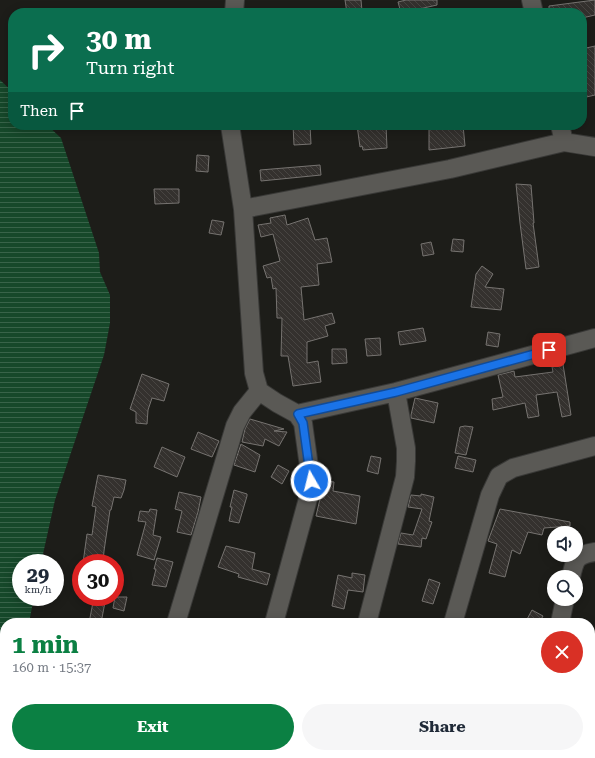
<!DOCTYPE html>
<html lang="en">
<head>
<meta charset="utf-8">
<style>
  body { margin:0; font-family:"Roboto Serif",serif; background:#f6f6f7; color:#1f2937; height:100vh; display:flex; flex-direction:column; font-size:15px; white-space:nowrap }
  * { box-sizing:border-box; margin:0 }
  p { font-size:13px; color:#747a83 }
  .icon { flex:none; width:22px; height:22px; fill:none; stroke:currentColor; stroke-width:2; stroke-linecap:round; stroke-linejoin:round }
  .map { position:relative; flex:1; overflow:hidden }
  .drawer { position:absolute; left:0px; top:618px; width:595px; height:140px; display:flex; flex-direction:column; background:#fff; border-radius:16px 16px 0 0; box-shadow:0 2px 10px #0003 }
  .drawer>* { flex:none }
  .top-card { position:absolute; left:8px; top:8px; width:579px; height:122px; border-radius:16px; box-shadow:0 2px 10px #0003; background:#0b6e4f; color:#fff; overflow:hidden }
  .buttons { position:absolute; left:547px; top:526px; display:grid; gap:8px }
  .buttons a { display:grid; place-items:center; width:36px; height:36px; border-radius:50%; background:#fff; box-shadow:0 2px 10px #0003; font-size:20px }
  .speed { position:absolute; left:12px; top:554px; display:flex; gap:8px; font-size:20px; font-weight:700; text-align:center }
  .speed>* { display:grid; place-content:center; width:52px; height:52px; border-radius:50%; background:#fff; box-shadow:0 2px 10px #0003; line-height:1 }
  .speed small { font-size:10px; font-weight:400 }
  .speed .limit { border:6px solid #d22; background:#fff; color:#111 }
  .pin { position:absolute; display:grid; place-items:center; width:34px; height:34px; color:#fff; margin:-17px; border-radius:8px; box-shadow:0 2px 6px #0006 }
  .me { position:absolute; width:44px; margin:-22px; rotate:352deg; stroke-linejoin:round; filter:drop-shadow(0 0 3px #0008) }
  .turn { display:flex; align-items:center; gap:14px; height:84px; padding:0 12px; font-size:18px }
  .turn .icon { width:52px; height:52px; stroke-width:2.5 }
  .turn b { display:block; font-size:28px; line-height:34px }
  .then { display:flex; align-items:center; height:38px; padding:0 12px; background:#0003; gap:8px; font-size:15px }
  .round { display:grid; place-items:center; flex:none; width:42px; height:42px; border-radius:21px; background:#f6f6f7 }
  .headline { display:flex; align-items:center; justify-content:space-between; height:68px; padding:0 12px }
  h1 { font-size:24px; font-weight:700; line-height:30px; color:#0b8043 }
  .button { display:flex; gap:8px; margin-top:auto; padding:8px 12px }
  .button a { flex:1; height:46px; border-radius:24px; background:#0b8043; color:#fff; font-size:16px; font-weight:700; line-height:46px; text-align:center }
  .button a+a { background:#f6f6f7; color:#1f2937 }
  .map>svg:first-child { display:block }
  .water { fill:url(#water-rules) }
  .building { fill:url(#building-back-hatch); stroke:#767370 }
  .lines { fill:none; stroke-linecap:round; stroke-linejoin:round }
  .minor-casing { stroke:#393937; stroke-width:20 }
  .minor { stroke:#5a5955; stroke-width:18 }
  .route-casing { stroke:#114b97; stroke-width:10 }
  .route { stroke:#1a73e8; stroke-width:7 }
</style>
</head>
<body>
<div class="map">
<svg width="595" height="758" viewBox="0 0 595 758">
  <defs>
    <pattern id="water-rules" width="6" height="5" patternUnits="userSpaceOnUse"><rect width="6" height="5" fill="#16482a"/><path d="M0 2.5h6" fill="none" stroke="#386349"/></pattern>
    <pattern id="building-back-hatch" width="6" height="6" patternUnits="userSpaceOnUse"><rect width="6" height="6" fill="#34312e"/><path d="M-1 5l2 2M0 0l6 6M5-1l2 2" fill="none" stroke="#484542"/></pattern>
  </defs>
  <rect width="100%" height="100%" fill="#1d1d19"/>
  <path class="water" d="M 0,80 L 13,92 L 13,125 L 47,125 L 61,138 L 99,253 L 100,272 L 110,295 L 110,323 L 104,355 L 55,500 L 41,563 L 21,563 L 21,597 L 34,597 L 29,623 L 5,623 L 5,753 L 18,753 L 18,758 L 0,758 Z"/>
  <path class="building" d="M 345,0 L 361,0 L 362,11 L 347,13 Z
    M 406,0 L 437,0 L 437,5 L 401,13 L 398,2 Z
    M 595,0 L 595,15 L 582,18 L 582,13 L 549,13 L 549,6 Z
    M 595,46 L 595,95 L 582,98 L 582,49 Z
    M 293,125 L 310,125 L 311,144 L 294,145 Z
    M 357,125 L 386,125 L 387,148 L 363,150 L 362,146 L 360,147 Z
    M 429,125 L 463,125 L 465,146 L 429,150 Z
    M 197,155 L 209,156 L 208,172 L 196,171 Z
    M 320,165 L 321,175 L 261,181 L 260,170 Z
    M 516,184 L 531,185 L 534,223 L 533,223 L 539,267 L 526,269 L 520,223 Z
    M 154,189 L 179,189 L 179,203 L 155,204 Z
    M 285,215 L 287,225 L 308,218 L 315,240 L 327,238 L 332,262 L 317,264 L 319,285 L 301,287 L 304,320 L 332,313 L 335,323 L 325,326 L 328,336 L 307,342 L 307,363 L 318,361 L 321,382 L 293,386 L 288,356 L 281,356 L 282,318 L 277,318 L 276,288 L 273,289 L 271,277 L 267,278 L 263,266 L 280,261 L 273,234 L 261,237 L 258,225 L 271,223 L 270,218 Z
    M 212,220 L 224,222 L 221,235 L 209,233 Z
    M 453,239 L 464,240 L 463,252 L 451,251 Z
    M 431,242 L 434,254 L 423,256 L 421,244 Z
    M 482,266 L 493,274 L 485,287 L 504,289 L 501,310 L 471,307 L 476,274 Z
    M 423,328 L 426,341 L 400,345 L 398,332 Z
    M 488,332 L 500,334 L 498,347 L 486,345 Z
    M 380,338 L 381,355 L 367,356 L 365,339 Z
    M 332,349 L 346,349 L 347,363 L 332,364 Z
    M 562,358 L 571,415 L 562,417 L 557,392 L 536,395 L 539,416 L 528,418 L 525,403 L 493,410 L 492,399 L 503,397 L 498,375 L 514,371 L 515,377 L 553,372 L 551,361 Z
    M 142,374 L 169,384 L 164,401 L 152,398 L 148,410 L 147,424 L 136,423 L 136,412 L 130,409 Z
    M 415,398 L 438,403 L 434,423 L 411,418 L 411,415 Z
    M 250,419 L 284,429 L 274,431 L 287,432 L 279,446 L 265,439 L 263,446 L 242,442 L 245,429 Z
    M 465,426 L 473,427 L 466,455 L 455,453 L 460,427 Z
    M 198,432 L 219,441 L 212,457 L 191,449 Z
    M 241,444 L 260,455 L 255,472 L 234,465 Z
    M 162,447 L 185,457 L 177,477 L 154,467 Z
    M 371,456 L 381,458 L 378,474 L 367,471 Z
    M 458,456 L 476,460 L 473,472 L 455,468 Z
    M 278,465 L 289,471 L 282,484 L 271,477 Z
    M 98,475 L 126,480 L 124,490 L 121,498 L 114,497 L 111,510 L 110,510 L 104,551 L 103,563 L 83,563 L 87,534 L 92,535 L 96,507 L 92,506 Z
    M 322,480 L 334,482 L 333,491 L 360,496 L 356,524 L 316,516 L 320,499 Z
    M 234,490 L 247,494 L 247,496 L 239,523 L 229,521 L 232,507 L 230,507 Z
    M 179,492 L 201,497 L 198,512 L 191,535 L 177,532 L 182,511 L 175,509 Z
    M 421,494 L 434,497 L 429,521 L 432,522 L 426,539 L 422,538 L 421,547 L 398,544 L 401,533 L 413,535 L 422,509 L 408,507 L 411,495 L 421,496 Z
    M 150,509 L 157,510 L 153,535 L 161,537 L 154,560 L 137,555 L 146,522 L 138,521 L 140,511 L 149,512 Z
    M 500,509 L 570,522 L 570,526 L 544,528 L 542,535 L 528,532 L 520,554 L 512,550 L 505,577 L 489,573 L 497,544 L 488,541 Z
    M 226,546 L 255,553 L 252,569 L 270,574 L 267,585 L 238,577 L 239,574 L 218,567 Z
    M 157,558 L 173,562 L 166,587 L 152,585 L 156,569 L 154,569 Z
    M 352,573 L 365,575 L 363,592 L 348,590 L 344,609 L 332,606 L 338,575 L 352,578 Z
    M 429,579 L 440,583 L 433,604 L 422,601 Z
    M 94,597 L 106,597 L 101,623 L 89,623 Z
    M 115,597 L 127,597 L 124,611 L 113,608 Z
    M 532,610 L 543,616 L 539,623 L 525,623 Z"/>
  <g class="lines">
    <defs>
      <path id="minor" d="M 531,0 L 534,13
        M 234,13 L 235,0
        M 230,125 L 243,209 L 254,373 L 259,391 L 277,403 L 297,414 L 303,423 L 311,481 L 309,495 L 274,623
        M 560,125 L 564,142
        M 243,209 L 450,169 L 564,142 L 595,147
        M 297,414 L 396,392 L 595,338
        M 571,577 C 575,559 576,555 595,552
        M 176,623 L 235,426 L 242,412 L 259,391
        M 367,623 L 405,477 L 406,461 L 406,448 L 396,392
        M 453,623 L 490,495 L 499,476 L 513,468 L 595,446
        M 560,623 L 565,599
        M 590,748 L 595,747
        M 143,758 L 144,753
        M 237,758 L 238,753
        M 332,758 L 334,753
        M 411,758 L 413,753
        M 532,758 L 561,753"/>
    </defs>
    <use href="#minor" class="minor-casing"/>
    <use href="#minor" class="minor"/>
  </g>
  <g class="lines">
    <defs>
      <path id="route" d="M 311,481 L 303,423 L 298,414 L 396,392 L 549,350"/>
    </defs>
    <use href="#route" class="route-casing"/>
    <use href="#route" class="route"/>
  </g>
</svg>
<div class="buttons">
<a><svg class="icon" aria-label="sound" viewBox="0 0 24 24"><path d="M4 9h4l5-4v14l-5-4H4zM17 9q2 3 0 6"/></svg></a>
<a><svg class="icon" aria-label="search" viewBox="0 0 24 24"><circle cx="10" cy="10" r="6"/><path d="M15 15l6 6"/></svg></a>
</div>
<div class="speed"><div>29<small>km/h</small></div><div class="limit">30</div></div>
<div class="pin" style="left:549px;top:350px;background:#d93025"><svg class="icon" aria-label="arrive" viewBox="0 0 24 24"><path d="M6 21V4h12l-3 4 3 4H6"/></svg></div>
<svg class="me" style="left:311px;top:481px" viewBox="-20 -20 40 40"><circle r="17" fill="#1a73e8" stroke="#fff" stroke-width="3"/><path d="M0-11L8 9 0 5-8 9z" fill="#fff"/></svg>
<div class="top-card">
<div class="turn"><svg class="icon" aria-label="right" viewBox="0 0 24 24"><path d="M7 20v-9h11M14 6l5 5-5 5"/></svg><div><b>30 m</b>Turn right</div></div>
<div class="then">Then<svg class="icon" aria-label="arrive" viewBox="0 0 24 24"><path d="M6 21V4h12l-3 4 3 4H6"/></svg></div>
</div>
<section class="drawer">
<div class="headline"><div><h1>1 min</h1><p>160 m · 15:37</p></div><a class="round" style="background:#d93025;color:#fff"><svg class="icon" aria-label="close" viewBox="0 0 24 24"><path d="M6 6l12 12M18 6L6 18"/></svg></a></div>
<div class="button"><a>Exit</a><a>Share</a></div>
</section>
</div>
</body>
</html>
